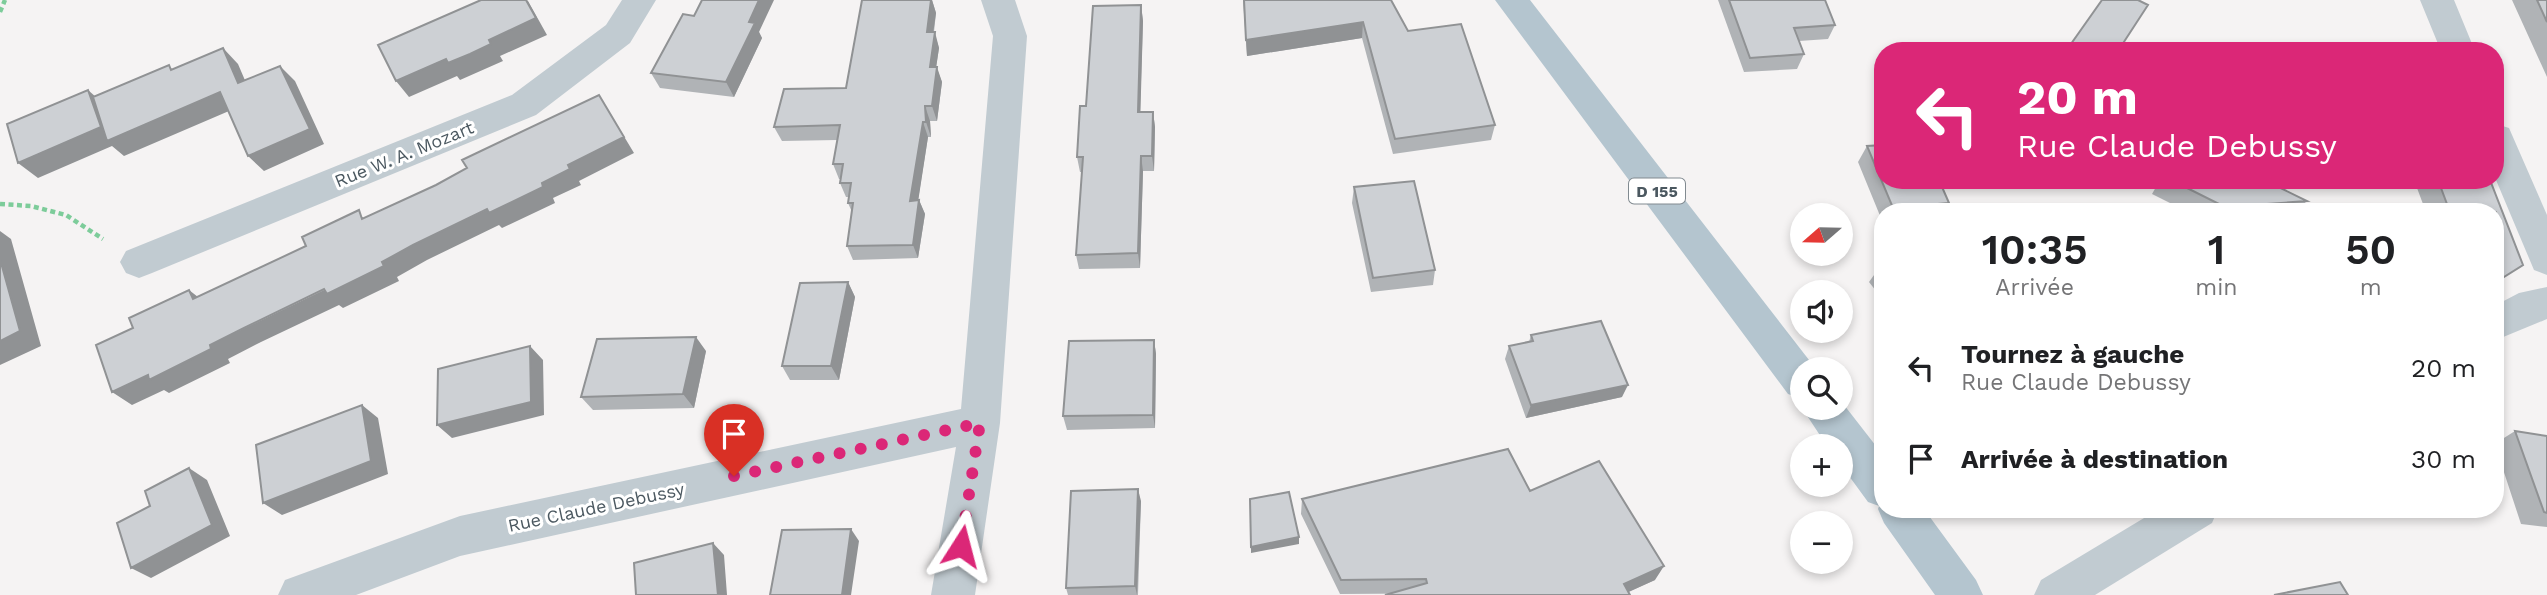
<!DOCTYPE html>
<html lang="fr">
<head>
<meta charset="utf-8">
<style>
  body { margin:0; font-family:"Work Sans",sans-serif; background:#f2f2f2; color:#202124; height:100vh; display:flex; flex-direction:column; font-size:26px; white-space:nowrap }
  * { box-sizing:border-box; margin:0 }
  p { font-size:23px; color:#757577 }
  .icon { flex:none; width:38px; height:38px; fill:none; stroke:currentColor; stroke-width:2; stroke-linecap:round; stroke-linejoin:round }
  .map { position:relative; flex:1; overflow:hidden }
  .drawer { position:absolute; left:1874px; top:203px; width:630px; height:315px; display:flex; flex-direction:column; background:#fff; border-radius:28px; box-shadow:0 4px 10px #0003 }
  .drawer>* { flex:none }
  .top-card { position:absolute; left:1874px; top:42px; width:630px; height:147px; border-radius:28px; box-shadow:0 4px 10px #0003; background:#db2777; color:#fff; overflow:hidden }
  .needle { width:46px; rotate:250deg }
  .controls { position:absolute; left:1790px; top:203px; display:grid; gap:14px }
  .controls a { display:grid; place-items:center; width:63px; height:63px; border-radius:50%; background:#fff; box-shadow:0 4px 10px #0003; font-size:35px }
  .pin { position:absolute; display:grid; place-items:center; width:60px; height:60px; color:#fff; margin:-72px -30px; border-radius:50% 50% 50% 0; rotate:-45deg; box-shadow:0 0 7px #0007 }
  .pin .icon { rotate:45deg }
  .me { position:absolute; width:77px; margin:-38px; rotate:9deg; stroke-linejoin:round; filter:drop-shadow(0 0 5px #0008) }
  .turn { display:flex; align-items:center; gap:24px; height:147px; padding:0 28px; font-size:32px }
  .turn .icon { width:91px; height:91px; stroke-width:2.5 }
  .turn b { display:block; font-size:49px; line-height:60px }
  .eta { display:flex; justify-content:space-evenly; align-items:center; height:119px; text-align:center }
  .eta b { font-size:42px; font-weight:600; line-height:49px }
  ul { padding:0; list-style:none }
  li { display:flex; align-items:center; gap:21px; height:91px; padding:0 28px }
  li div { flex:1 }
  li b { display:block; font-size:26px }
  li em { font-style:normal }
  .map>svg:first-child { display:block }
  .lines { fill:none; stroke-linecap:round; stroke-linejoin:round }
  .path { stroke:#7dcc9a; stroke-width:4.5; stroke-dasharray:5 3.5; stroke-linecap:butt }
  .minor { fill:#c1cbd1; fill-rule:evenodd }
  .major { fill:#b4c5cf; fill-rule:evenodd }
  .wall { fill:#b0b3b6 }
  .shaded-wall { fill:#909294 }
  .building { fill:#cdd0d4; stroke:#909294; stroke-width:2 }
  .route { stroke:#db2777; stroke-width:12; stroke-dasharray:0 21.6 }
  .labels { text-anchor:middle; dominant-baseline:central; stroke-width:6; stroke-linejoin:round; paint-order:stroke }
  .shield { fill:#fff; stroke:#818a90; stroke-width:2 }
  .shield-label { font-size:16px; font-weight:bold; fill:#4b5860 }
  .street-label { font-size:18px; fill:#4b5860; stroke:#fff }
</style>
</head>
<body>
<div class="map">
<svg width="2547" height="595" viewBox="0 0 2547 595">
  <rect width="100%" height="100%" fill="#f5f3f3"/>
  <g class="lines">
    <path class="path" d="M 0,12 L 5,0
      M 0,204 L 31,206 L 66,215 L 103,239"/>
    <path class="minor" d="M 622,0 L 656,0 L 630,43 L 536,115 L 152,273 L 139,278 L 126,273 L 120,262 L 126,251 L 512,95 L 606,25 Z
      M 981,0 L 1015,0 L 1027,36 L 1000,423 L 975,595 L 931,595 L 956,447 L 460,556 L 356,595 L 278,595 L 285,580 L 460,516 L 961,409 L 993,36 Z
      M 2420,0 L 2454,0 L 2475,51 L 2441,51 Z
      M 2496,124 L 2509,128 L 2547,215 L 2547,275 L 2534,270 L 2496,180 Z
      M 2547,287 L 2547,319 L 2496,340 L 2496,305 L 2519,293 Z
      M 2159,509 L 2218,509 L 2212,523 L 2095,595 L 2034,595 L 2041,580 Z"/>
    <path class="major" d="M 1495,0 L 1530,0 L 1816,369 L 1802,369 L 1802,399 L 1788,394 Z
      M 1841,401 L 1883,455 L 1883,509 L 1924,509 L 1976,580 L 1983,595 L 1935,595 L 1884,523 L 1878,509 L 1879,506 L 1868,502 L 1841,465 L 1841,446 L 1827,446 L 1802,408 L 1841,408 Z"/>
  </g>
  <path class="wall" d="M 862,0 L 932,0 L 936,13 L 934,32 L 939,48 L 936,67 L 942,82 L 937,121 L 930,121 L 931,137 L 928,137 L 918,200 L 919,200 L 925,214 L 918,258 L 853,260 L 847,246 L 852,212 L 848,203 L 849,197 L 846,197 L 840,183 L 841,179 L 839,179 L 833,164 L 837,140 L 782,141 L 774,127 L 846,88 Z
    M 1243,0 L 1391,0 L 1408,31 L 1495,125 L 1491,140 L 1393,154 L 1362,38 L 1247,56 Z
    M 1718,0 L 1825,0 L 1835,25 L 1828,39 L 1799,41 L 1804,54 L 1797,69 L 1744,72 Z
    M 2512,0 L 2547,0 L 2547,77 Z
    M 1141,5 L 1143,21 L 1140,112 L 1153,112 L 1155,127 L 1154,171 L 1143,171 L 1140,268 L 1079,269 L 1076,255 L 1082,172 L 1080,172 L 1077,157 L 1086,106 Z
    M 759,32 L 762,38 L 734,97 L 660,88 L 651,73 Z
    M 1867,146 L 1949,203 L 1942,212 L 1883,212 L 1883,223 L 1858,162 Z
    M 2160,180 L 2264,180 L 2307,201 L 2295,212 L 2188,212 L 2152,194 Z
    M 2414,180 L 2490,180 L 2496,212 L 2426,212 Z
    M 1354,187 L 1435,270 L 1433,285 L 1371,292 L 1352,203 Z
    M 1883,266 L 1883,300 L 1869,282 L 1879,268 Z
    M 848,282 L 855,297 L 839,380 L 790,380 L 782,366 Z
    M 1531,335 L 1622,397 L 1526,418 L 1505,359 L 1509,346 L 1529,342 Z
    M 1154,340 L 1156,354 L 1155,428 L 1067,430 L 1063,416 Z
    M 706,351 L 694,408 L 593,410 L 581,397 Z
    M 2515,431 L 2547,436 L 2547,527 L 2521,524 L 2496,448 L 2496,443 Z
    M 1530,491 L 1655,580 L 1628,592 L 1340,594 L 1301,514 L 1302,499 Z
    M 1141,501 L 1138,595 L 1068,595 L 1066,588 Z"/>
  <path class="shaded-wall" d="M 526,0 L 528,1 L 547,35 L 500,56 L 503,61 L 460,80 L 457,76 L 409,97 L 396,81 L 489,40 Z
    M 759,0 L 774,0 L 759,32 L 762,38 L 734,97 L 726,82 L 749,22 Z
    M 931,0 L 932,0 L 936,13 L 931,48 L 927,32 Z
    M 1141,5 L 1143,21 L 1140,127 L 1138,112 Z
    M 1363,22 L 1362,38 L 1247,56 L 1246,40 Z
    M 935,32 L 939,48 L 934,82 L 930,67 Z
    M 223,48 L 238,64 L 253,99 L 238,83 Z
    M 280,66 L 295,81 L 324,144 L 264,171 L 248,156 Z
    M 937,67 L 942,82 L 937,121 L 932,106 Z
    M 88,90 L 106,106 L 220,92 L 236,108 L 124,156 L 112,146 L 38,178 L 18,163 Z
    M 599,95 L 634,153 L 579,181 L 581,185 L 553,198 L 555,203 L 502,228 L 499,225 L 427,260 L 397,277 L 399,281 L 343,308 L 339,305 L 261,342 L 228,359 L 230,363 L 169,393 L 164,390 L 132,405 L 112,392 L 382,262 L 413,245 L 542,183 L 568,165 Z
    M 925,106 L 930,121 L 931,137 L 926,122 Z
    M 1153,112 L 1155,127 L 1154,171 L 1152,156 Z
    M 923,122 L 928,137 L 916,215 L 910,201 Z
    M 1141,156 L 1143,171 L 1140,268 L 1138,253 Z
    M 919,200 L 925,214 L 918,258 L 913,245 Z
    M 0,231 L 11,239 L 41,346 L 0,365 Z
    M 848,282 L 855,297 L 839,380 L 831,366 Z
    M 189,290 L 207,304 L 193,299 Z
    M 696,337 L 706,351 L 694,408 L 683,394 Z
    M 1154,340 L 1156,354 L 1155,428 L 1153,415 Z
    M 530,346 L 543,360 L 544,415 L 452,438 L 437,425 Z
    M 1628,385 L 1622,397 L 1526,418 L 1531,405 Z
    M 362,405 L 378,418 L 388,474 L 282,515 L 263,503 Z
    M 189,468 L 207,480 L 230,536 L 151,578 L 131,568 Z
    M 1138,489 L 1141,501 L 1137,595 L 1135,586 Z
    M 851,529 L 859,541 L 851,595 L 842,595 Z
    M 1299,537 L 1299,544 L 1251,553 L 1251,547 Z
    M 713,543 L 724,555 L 727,595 L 718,595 Z
    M 1664,566 L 1655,580 L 1622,595 L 1624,584 Z"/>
  <path class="building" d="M 481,0 L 526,0 L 536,18 L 489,40 L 491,44 L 470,54 L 448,63 L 446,59 L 396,81 L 378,45 Z
    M 702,0 L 759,0 L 749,22 L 755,23 L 726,82 L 651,73 L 683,14 L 694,16 Z
    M 862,0 L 931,0 L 927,32 L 935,32 L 930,67 L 937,67 L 932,106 L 925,106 L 926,122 L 923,122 L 910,201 L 919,200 L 913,245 L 847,246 L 853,203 L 848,203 L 851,183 L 840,183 L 843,164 L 833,164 L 840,125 L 774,127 L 784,89 L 846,88 Z
    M 1244,0 L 1391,0 L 1408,31 L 1461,24 L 1495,125 L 1395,139 L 1363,22 L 1246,40 Z
    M 1729,0 L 1825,0 L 1835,25 L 1794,28 L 1804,54 L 1750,58 Z
    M 2102,0 L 2138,0 L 2148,5 L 2118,51 L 2066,51 Z
    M 2537,0 L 2547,0 L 2547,22 Z
    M 1141,5 L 1138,112 L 1153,112 L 1152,156 L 1141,156 L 1138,253 L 1076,255 L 1083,157 L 1077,157 L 1080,106 L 1086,106 L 1093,6 Z
    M 223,48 L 238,83 L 280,66 L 310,129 L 248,156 L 220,92 L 107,141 L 93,97 L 169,65 L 171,70 Z
    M 88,90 L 101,127 L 18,163 L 7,124 Z
    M 599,95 L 624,137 L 568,165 L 570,169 L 542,183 L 543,187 L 489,213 L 487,209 L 413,245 L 382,262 L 384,266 L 327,294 L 324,289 L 244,328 L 210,345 L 211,349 L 149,380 L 148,375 L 112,392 L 96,345 L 133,328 L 129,318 L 189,290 L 193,299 L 306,246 L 302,237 L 359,210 L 362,219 L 436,185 L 467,168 L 462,160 Z
    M 1883,145 L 1883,180 L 1939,180 L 1949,203 L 1893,208 L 1867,146 Z
    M 2171,180 L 2264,180 L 2307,201 L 2225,207 Z
    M 2438,180 L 2490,180 L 2523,265 L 2496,282 L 2496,212 L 2450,212 Z
    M 1414,181 L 1435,270 L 1373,278 L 1354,187 Z
    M 0,259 L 20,331 L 0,341 Z
    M 848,282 L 831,366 L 782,366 L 800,283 Z
    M 1601,321 L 1628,385 L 1531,405 L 1509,346 L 1533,341 L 1531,335 Z
    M 696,337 L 683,394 L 581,397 L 597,339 Z
    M 1154,340 L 1153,415 L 1063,416 L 1069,341 Z
    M 530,346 L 531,402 L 437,425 L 438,369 Z
    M 362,405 L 371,461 L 263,503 L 256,445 Z
    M 2515,431 L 2547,436 L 2547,513 L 2544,512 Z
    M 1508,449 L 1530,491 L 1599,461 L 1664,566 L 1624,584 L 1630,595 L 1385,595 L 1427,583 L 1426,579 L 1341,580 L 1302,499 Z
    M 189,468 L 212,525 L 131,568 L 117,523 L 150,506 L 145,491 Z
    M 1138,489 L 1135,586 L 1066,588 L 1071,491 Z
    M 1289,492 L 1299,537 L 1251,547 L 1250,499 Z
    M 851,529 L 842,595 L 770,595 L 782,530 Z
    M 713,543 L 718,595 L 636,595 L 634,563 Z
    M 2340,582 L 2348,595 L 2274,595 Z"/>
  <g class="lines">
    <path class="route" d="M 734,476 L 980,423 L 961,546"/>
  </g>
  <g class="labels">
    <rect class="shield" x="1629" y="178.5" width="56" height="25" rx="5"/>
    <g class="shield-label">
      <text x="1657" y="191">D 155</text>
    </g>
    <g class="street-label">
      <text transform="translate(404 154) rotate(-22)">Rue W. A. Mozart</text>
      <text transform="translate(596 507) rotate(-12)">Rue Claude Debussy</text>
    </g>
  </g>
</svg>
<div class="controls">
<a><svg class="needle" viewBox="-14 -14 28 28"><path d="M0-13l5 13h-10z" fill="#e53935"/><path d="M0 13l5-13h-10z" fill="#757577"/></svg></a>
<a><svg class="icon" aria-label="sound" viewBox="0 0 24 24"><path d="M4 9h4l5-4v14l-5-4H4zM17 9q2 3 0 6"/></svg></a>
<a><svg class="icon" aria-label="search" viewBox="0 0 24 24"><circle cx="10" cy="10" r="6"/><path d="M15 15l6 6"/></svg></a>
<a>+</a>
<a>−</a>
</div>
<div class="pin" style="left:734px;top:476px;background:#d93025"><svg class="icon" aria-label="arrive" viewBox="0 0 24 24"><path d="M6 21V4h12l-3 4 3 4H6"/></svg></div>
<svg class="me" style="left:961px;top:546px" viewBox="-20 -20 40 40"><path d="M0-17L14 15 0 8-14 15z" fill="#db2777" stroke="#fff" stroke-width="4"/></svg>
<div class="top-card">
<div class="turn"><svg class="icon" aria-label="left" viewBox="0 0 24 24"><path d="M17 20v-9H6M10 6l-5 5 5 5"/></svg><div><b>20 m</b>Rue Claude Debussy</div></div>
</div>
<section class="drawer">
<div class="eta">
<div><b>10:35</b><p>Arrivée</p></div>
<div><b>1</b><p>min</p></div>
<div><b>50</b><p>m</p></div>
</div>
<ul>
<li><svg class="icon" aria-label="left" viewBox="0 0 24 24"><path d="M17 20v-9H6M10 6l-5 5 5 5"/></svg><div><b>Tournez à gauche</b><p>Rue Claude Debussy</p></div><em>20 m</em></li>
<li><svg class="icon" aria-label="arrive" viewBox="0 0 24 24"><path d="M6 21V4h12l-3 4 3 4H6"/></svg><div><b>Arrivée à destination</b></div><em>30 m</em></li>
</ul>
</section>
</div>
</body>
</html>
